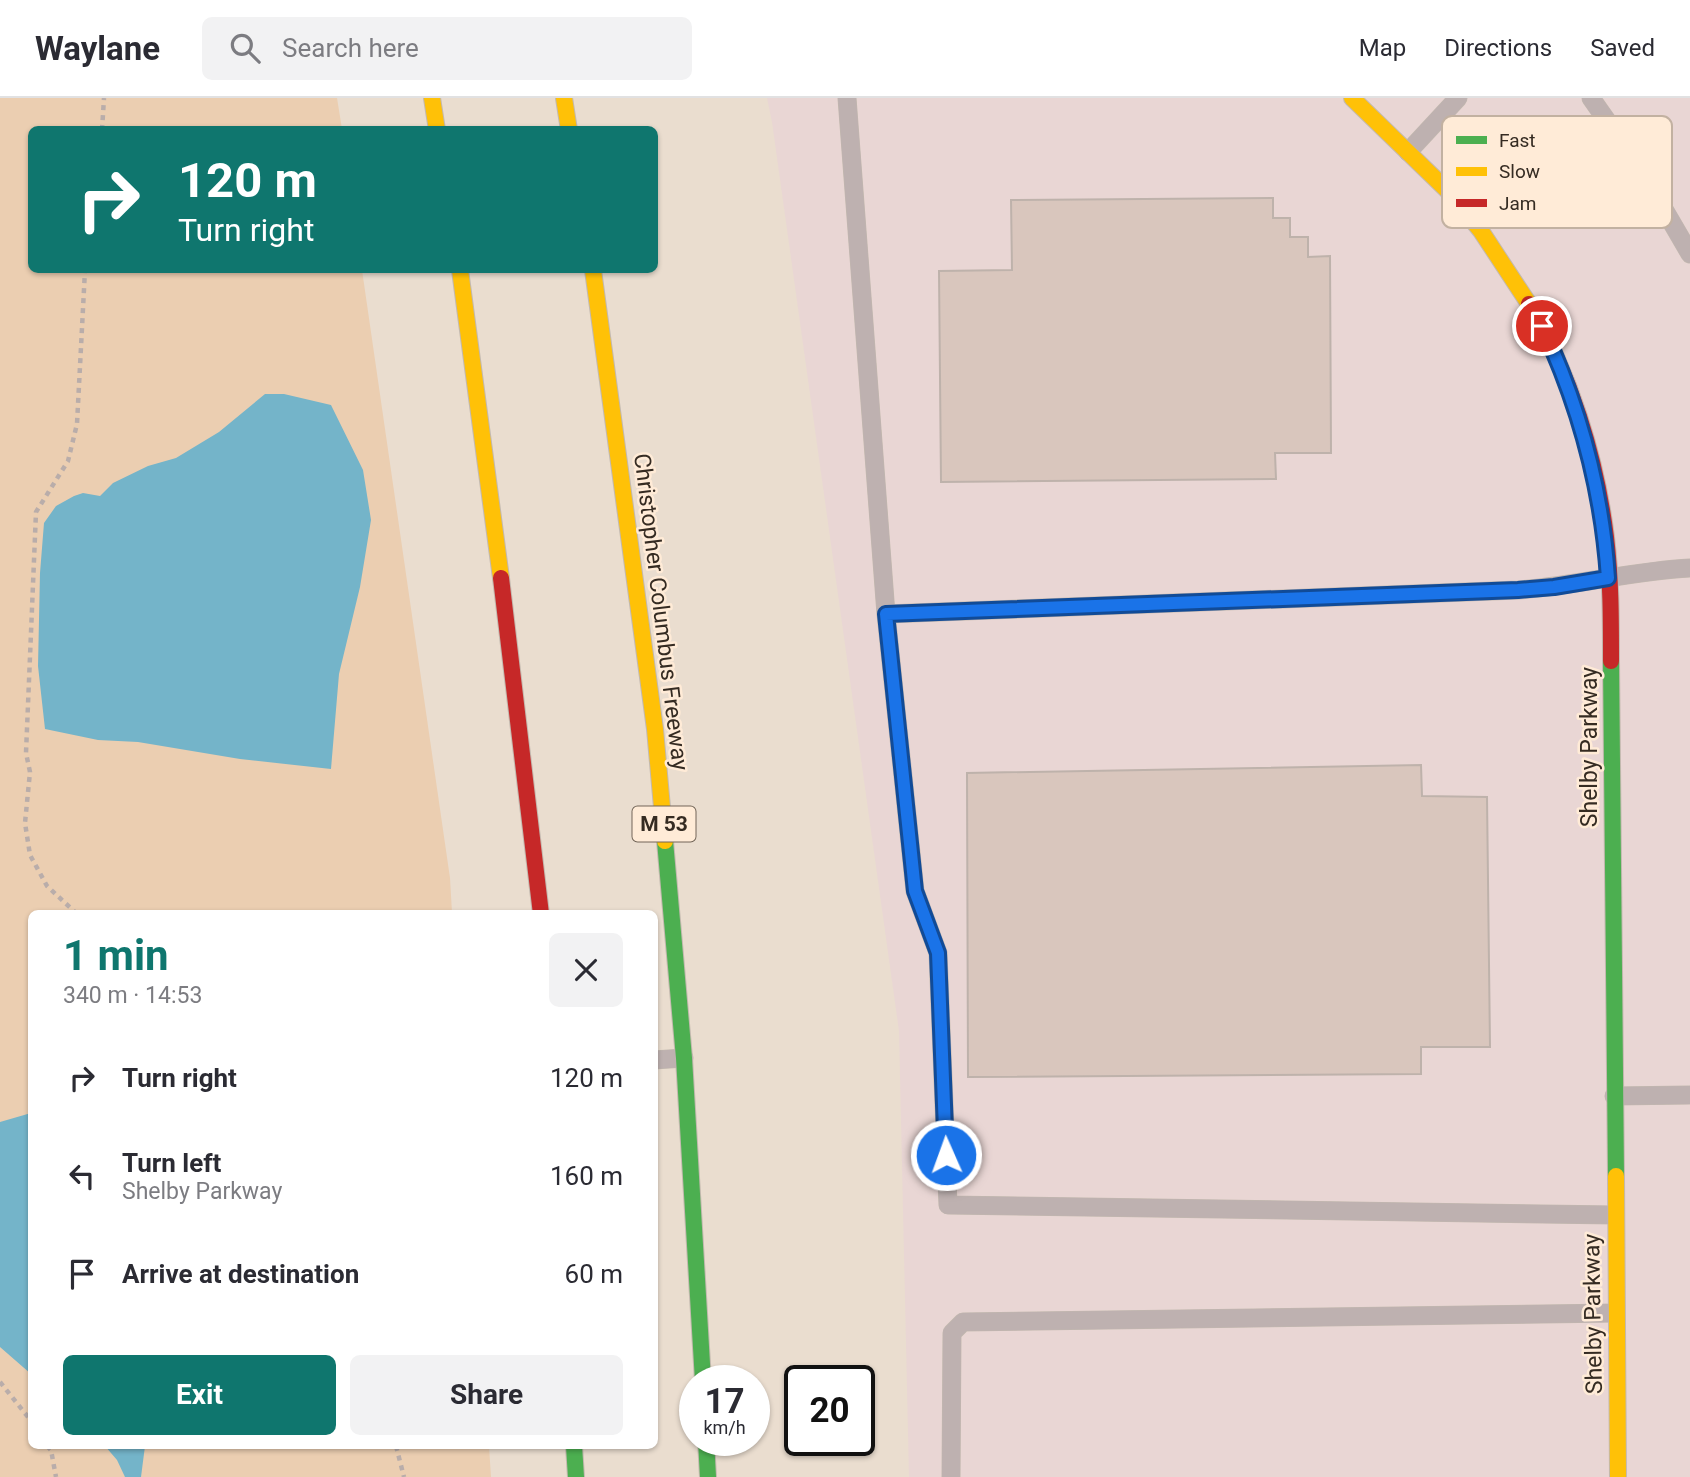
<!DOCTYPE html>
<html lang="en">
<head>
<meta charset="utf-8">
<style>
  body { margin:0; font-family:Roboto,sans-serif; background:#f2f2f3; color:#2b2b33; height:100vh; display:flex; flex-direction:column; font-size:26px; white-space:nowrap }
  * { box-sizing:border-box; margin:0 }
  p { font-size:23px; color:#7c7c81 }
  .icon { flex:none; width:38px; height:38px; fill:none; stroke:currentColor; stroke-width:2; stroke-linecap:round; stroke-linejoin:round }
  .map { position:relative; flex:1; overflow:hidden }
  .drawer { position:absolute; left:28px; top:812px; width:630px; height:539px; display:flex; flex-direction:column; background:#fff; border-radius:10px; box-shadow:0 2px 5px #0004 }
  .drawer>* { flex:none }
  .guide { position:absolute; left:28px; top:28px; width:630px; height:147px; border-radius:10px; box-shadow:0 2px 5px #0004; background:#0f766e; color:#fff; overflow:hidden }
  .speed { position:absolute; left:679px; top:1267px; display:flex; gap:14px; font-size:35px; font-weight:700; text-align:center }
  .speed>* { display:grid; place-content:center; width:91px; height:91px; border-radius:50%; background:#fff; box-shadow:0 2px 5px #0004; line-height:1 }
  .speed small { font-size:18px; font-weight:400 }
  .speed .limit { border:4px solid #111; border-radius:10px; background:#fff; color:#111 }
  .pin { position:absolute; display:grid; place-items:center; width:60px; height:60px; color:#fff; margin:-30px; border:4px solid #fff; border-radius:50%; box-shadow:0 2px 7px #0007 }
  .me { position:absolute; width:77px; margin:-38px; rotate:358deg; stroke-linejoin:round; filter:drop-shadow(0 0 5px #0008) }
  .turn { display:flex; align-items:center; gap:24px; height:147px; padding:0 35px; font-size:32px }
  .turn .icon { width:91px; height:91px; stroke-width:2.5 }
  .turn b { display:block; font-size:49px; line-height:60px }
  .round { display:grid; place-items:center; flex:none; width:74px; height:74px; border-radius:10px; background:#f2f2f3 }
  .headline { display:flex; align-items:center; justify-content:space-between; height:119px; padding:0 35px }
  h1 { font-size:42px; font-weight:700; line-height:52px; color:#0f766e }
  .action { display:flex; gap:14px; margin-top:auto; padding:14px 35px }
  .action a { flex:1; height:80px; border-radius:10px; background:#0f766e; color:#fff; font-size:28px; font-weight:700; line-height:80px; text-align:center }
  .action a+a { background:#f2f2f3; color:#2b2b33 }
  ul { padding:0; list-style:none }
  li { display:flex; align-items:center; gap:21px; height:98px; padding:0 35px }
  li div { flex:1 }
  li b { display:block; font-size:26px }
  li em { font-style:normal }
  header { display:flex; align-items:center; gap:42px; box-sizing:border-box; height:98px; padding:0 35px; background:#fff; border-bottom:2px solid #e1e1e2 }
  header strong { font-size:33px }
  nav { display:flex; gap:38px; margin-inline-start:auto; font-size:24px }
  .search { width:490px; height:63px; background:#f2f2f3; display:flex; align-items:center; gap:18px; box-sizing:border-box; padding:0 24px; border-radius:10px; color:#7c7c81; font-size:26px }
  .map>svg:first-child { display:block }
  .industrial { fill:#e9d6d4 }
  .green { fill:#ebceb1 }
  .water { fill:#74b4c9 }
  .building { fill:#d9c6bd; stroke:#beb2ab; stroke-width:2 }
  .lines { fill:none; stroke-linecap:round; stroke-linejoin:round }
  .lane-casing { stroke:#c3b9af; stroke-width:19 }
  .fast-casing { stroke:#c3b9af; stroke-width:18 }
  .slow-casing { stroke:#c3b9af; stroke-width:18 }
  .jam-casing { stroke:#c3b9af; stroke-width:18 }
  .path { stroke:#b9adaa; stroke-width:4.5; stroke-dasharray:5 5; stroke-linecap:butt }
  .lane { stroke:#beb1b0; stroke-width:18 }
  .fast { stroke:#4caf50; stroke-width:16 }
  .slow { stroke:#ffc107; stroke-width:16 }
  .jam { stroke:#c62828; stroke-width:16 }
  .route-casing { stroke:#114b97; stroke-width:18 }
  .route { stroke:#1a73e8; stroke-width:12 }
  .labels { text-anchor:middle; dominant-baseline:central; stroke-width:5; stroke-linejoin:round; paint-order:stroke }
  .shield { fill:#ffebd7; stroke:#726558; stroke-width:2 }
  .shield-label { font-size:21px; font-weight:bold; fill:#352b22 }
  .street-label { font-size:23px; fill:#352b22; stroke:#ffebd7 }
  .key { fill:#ffebd7; stroke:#c2b1a1; stroke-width:2 }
  .key-label { font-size:19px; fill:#352b22 }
</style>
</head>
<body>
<header>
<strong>Waylane</strong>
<div class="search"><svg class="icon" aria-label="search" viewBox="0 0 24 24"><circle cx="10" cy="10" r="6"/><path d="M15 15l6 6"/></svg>Search here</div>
<nav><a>Map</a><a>Directions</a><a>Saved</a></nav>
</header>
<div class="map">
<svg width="1690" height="1379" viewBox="0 0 1690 1379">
  <rect width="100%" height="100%" fill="#eaddcf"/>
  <path class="industrial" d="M 767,0 L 1690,0 L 1690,1379 L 909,1379 L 899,933 L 772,24 Z"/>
  <path class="green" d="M 0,0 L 337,0 L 342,31 L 32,32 L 32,172 L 362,172 L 450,780 L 452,815 L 32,816 L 32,1348 L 489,1348 L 491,1379 L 0,1379 Z"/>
  <path class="water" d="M 265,296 L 284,296 L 331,307 L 363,372 L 371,422 L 360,489 L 339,576 L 331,671 L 240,661 L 138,644 L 98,642 L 45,631 L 38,568 L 40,475 L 44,425 L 56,408 L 74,398 L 83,395 L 100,398 L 113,385 L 148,368 L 176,360 L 219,334 Z
    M 31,1015 L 32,1015 L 31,1276 L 0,1249 L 0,1024 Z
    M 105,1348 L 145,1348 L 141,1379 L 125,1379 L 117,1362 Z"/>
  <path class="building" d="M 1273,100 L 1273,120 L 1290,120 L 1290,139 L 1308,139 L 1308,159 L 1330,158 L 1331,355 L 1275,355 L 1276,381 L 941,384 L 939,173 L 1012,172 L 1011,102 Z
    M 1421,667 L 1422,698 L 1487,699 L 1490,949 L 1421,949 L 1421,976 L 968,979 L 967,675 Z"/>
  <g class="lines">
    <defs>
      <path id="lane" d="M 847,0 L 886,516 L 915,793 L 938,855 L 948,1107 L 1615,1117
        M 1591,0 L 1640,70 L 1690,156
        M 1408,54 L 1458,0
        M 886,516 L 1518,492 C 1576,488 1632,473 1690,470
        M 654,962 L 684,960
        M 1614,998 L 1690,997
        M 951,1379 L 952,1235 L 963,1224 L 1615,1215"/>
      <path id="fast" d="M 1611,563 L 1616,1078
        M 665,743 L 684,960 L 703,1283
        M 706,1342 L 708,1379
        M 574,1348 L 576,1379"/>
      <path id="slow" d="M 432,0 L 437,32
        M 564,0 L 569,32
        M 1352,0 L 1451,96 L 1481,133 L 1529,206
        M 460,172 L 501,480
        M 593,172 L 655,631 L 665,743
        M 1616,1078 L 1618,1379"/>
      <path id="jam" d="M 1529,206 C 1570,276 1596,359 1606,439 C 1611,480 1611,522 1611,563
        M 501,480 L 541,816"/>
    </defs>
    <use href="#lane" class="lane-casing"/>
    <use href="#fast" class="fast-casing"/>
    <use href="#slow" class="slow-casing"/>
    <use href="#jam" class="jam-casing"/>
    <path class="path" d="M 102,32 L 104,0
      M 77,816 L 47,788 L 30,757 L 25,725 L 30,674 L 26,655 L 36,414 L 68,363 L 77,326 L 85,172
      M 0,1284 L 32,1324
      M 47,1348 L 51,1352 L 56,1379
      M 396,1348 L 404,1379"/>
    <use href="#lane" class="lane"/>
    <use href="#fast" class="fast"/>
    <use href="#slow" class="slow"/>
    <use href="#jam" class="jam"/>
  </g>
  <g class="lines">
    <defs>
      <path id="route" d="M 946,1057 L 938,855 L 915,793 L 886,516 L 1518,492 L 1554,489 L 1608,480 C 1602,391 1580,309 1542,228"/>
    </defs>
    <use href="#route" class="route-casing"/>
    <use href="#route" class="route"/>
  </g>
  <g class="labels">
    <rect class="shield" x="632.5" y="708.5" width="63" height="35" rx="5"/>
    <g class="shield-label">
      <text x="664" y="726">M 53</text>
    </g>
    <g class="street-label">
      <text transform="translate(661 514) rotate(83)">Christopher Columbus Freeway</text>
      <text transform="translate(1589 649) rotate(-90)">Shelby Parkway</text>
      <text transform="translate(1593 1216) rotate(-91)">Shelby Parkway</text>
    </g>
  </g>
  <rect x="1442" y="18" width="230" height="112" rx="10" class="key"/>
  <rect x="1456" y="38" width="31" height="8" fill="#4caf50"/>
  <rect x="1456" y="69" width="31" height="9" fill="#ffc107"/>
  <rect x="1456" y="101" width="31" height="8" fill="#c62828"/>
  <g class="key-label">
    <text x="1499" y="49">Fast</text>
    <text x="1499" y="80">Slow</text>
    <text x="1499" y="112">Jam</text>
  </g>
</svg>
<div class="speed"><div>17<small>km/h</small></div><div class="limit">20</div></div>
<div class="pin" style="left:1542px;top:228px;background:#d93025"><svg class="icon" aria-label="arrive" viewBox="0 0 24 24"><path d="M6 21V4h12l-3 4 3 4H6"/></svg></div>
<svg class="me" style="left:946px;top:1057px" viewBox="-20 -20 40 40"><circle r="17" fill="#1a73e8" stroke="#fff" stroke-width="3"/><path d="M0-11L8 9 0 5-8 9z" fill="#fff"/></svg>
<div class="guide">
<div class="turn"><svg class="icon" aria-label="right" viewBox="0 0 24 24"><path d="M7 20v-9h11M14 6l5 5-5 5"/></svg><div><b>120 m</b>Turn right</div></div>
</div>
<section class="drawer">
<div class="headline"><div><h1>1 min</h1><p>340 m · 14:53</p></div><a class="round"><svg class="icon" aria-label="close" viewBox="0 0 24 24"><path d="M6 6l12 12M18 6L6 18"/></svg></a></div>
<ul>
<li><svg class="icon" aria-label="right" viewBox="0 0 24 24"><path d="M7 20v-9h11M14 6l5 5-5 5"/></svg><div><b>Turn right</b></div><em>120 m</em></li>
<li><svg class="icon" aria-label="left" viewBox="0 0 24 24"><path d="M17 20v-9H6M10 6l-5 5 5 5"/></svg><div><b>Turn left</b><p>Shelby Parkway</p></div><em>160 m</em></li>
<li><svg class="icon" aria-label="arrive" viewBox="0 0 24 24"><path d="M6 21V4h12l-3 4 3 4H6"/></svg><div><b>Arrive at destination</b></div><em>60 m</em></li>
</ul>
<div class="action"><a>Exit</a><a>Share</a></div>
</section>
</div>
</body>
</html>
